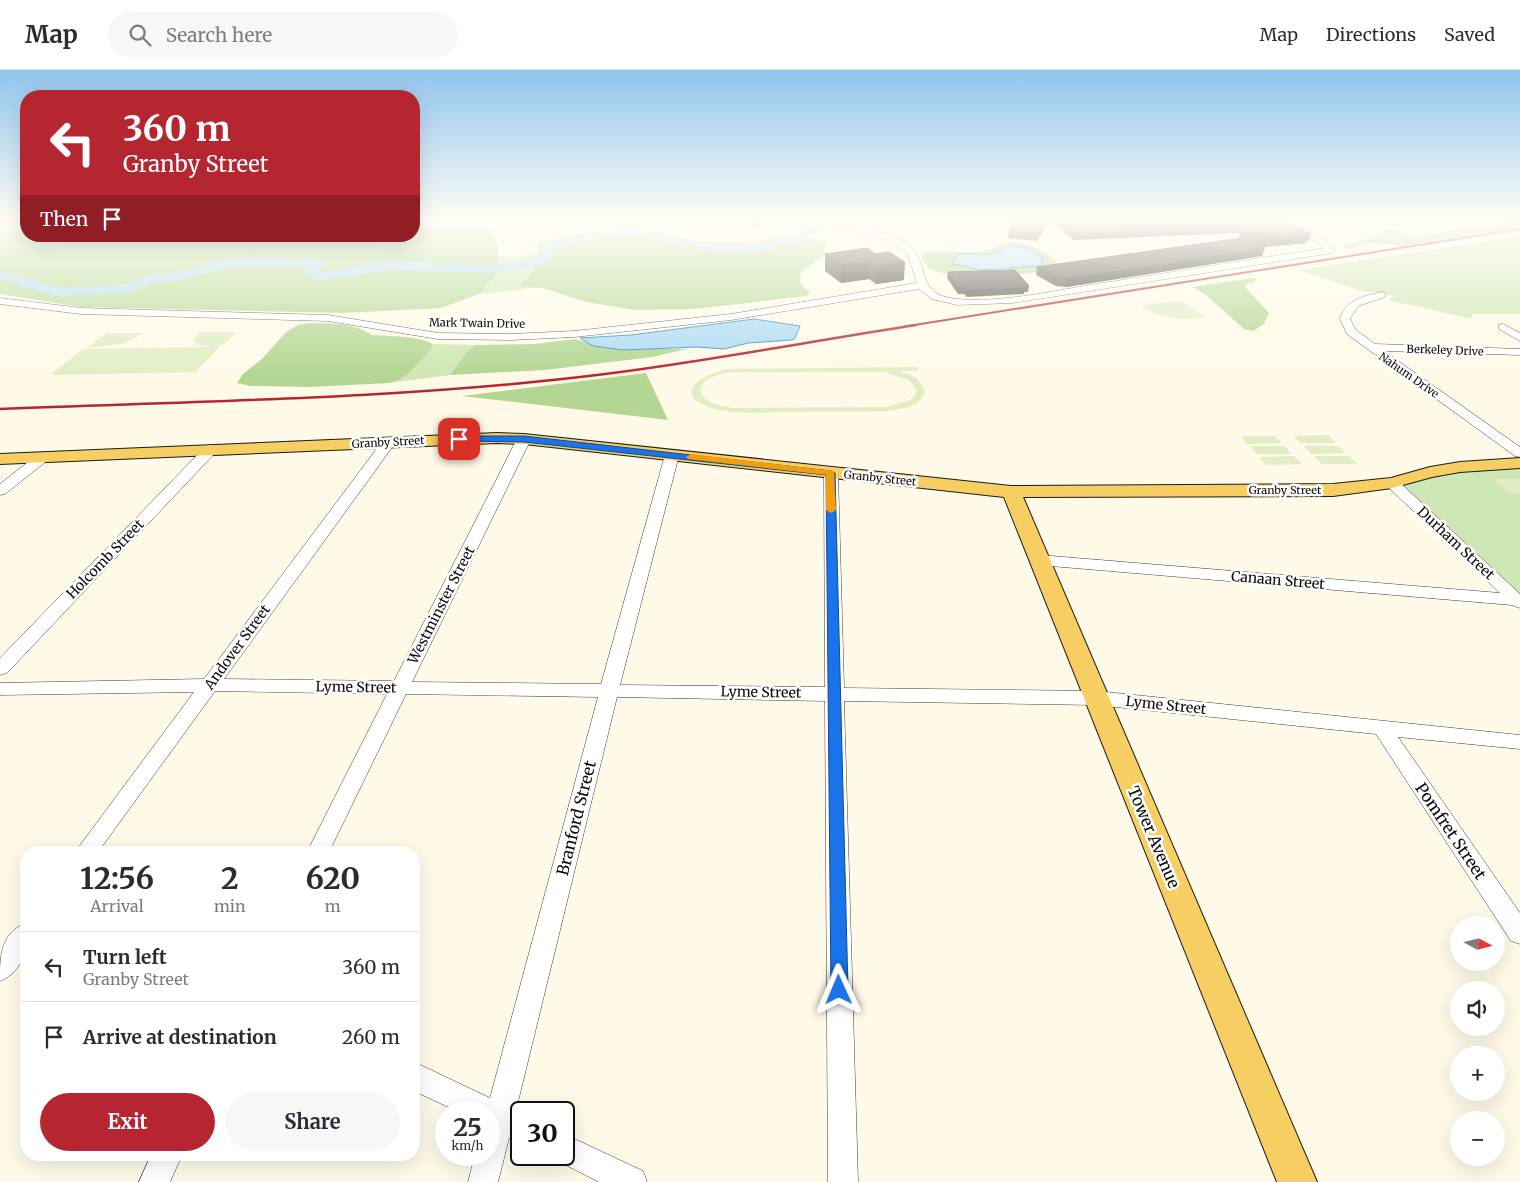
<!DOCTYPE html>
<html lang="en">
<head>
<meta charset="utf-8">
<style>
  body { margin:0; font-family:Merriweather,serif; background:#f7f7f7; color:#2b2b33; height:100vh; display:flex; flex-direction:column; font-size:19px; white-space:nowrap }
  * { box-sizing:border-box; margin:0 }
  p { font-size:16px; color:#7c7c81 }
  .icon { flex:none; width:28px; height:28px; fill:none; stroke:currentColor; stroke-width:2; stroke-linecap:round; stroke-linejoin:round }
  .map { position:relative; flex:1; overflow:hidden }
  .panel { position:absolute; left:20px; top:776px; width:400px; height:315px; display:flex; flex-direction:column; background:#fff; border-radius:20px; box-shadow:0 5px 20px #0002 }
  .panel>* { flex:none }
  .top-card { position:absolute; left:20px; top:20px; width:400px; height:152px; border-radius:20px; box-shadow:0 5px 20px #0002; background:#b62630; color:#fff; overflow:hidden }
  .needle { width:32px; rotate:97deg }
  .controls { position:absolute; left:1450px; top:846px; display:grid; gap:10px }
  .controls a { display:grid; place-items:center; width:55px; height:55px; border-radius:50%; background:#fff; box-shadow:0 5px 20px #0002; font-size:25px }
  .speed { position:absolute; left:435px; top:1031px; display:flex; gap:10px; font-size:25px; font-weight:700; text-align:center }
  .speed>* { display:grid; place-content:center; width:65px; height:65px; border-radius:50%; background:#fff; box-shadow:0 5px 20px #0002; line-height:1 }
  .speed small { font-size:12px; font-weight:400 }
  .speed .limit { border:2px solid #111; border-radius:8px; background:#fff; color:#111 }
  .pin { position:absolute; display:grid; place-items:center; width:42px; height:42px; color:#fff; margin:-21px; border-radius:10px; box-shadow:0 2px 8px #0006 }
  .me { position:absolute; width:55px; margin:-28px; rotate:359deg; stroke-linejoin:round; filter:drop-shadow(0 0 4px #0008) }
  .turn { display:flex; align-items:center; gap:18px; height:105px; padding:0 20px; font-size:22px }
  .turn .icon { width:65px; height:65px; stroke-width:2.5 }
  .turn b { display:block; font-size:35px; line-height:42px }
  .then { display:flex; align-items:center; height:48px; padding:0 20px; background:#0003; gap:10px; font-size:19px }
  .eta { display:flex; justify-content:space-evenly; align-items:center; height:85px; text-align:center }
  .eta b { font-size:30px; font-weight:700; line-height:35px }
  .button { display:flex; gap:10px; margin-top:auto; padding:10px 20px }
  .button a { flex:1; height:58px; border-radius:30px; background:#b62630; color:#fff; font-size:20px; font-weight:700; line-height:58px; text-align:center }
  .button a+a { background:#f7f7f7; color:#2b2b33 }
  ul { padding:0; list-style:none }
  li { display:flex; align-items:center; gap:15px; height:70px; padding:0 20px; border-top:1px solid #e1e1e2 }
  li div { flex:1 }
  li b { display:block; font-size:19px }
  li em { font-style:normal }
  header { display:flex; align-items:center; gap:30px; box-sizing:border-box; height:70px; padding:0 25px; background:#fff; border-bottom:1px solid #e1e1e2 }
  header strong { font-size:24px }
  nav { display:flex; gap:28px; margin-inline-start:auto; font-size:18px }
  .search { width:350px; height:45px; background:#f7f7f7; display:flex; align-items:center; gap:12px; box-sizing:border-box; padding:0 18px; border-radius:28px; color:#7c7c81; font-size:19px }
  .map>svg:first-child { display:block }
  .green { fill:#cfe7b4 }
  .forest { fill:#b3d793; fill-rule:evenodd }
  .pitch { fill:#e1eec5; fill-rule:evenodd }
  .water { fill:#aedcf4; stroke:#3792ca }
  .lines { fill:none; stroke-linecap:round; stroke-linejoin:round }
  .river { fill:#aedcf4; fill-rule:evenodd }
  .minor-casing { stroke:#3d3d3d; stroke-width:1 }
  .major-casing { stroke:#1b1b1b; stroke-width:2 }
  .minor { fill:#fff; fill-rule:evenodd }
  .major { fill:#f6ce61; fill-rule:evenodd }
  .rail-far1 { stroke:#b62630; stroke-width:2 }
  .rail { stroke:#b62630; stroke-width:2.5 }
  .wall { fill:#47403d }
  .shaded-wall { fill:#3a3432 }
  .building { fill:#534b47; stroke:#3a3432 }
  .route { fill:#1a73e8; stroke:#114b97 }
  .slow { fill:#f59e0b }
  .labels { text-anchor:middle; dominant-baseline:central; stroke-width:5; stroke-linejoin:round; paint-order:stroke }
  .far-street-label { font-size:11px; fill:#0a0a0a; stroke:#fff }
  .street-label { font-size:14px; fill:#0a0a0a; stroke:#fff }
  .near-street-label { font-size:16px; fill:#0a0a0a; stroke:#fff }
</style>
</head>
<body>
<header>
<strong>Map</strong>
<div class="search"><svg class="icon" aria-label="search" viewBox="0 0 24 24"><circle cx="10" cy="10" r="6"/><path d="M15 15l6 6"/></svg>Search here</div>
<nav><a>Map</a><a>Directions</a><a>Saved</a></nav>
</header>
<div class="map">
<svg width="1520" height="1112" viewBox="0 0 1520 1112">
  <rect width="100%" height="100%" fill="#fffae8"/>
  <path class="green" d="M 264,166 L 340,166 L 315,171 L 265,169 L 262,168 Z
    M 1520,166 L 1520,244 L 1472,244 L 1473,249 L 1392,231 L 1387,229 L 1394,227 L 1379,222 L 1365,222 L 1299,200 Z
    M 539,183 L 534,193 L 533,202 L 526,208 L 524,218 L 529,219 L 481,224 L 485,222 L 486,214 L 498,201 L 498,186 L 516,187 Z
    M 434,274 L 477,275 L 468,280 L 450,305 L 395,312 L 416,296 Z
    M 1520,393 L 1520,530 L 1392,413 L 1408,408 Z"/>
  <path class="forest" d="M 0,150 L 26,150 L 26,166 L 263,166 L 265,169 L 315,171 L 341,166 L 414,166 L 414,157 L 486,158 C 498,162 501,190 498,200 C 496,207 489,211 485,215 L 484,222 L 441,238 L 343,243 L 81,237 L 0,224 Z
    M 1520,151 L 1520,158 L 1403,176 L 1371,173 L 1351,179 L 1343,176 L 1377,165 L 1386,158 L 1416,166 Z
    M 631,161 L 666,163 L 677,169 L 712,172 L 754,173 L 789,164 L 827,172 L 824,180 L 826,184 L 803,200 L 799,206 L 801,214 L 810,223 L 806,226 L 694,239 L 635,240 L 586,232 L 543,218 L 521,217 L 521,214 L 533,202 L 534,193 L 540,180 L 537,175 L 539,173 L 588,163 Z
    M 1004,173 C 1024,171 1045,178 1058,194 C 1042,208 952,210 933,200 C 925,196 925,192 921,186 L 923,183 C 952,177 976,190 1004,173 ZM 1013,175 L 1035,182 L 1043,191 L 1041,193 L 1001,200 L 974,199 L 962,195 L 957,184 L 993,184 Z
    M 1253,208 L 1256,209 L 1255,212 L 1246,214 L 1245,217 L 1269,243 L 1264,254 L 1253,261 L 1244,259 L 1205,224 L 1192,217 Z
    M 309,253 C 332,254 353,252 372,265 C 385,266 428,266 434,276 C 422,288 408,309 390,313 L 310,317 L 251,316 L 237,313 L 243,304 L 263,288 L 286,262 L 298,255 Z
    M 575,269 L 612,279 L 687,279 L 652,287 L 545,300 L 450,305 L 468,280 L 477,275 L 535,274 Z
    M 646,303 L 668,350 L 462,326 Z"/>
  <path class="pitch" d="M 1181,231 L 1206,247 C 1183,251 1159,250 1141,235 Z
    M 199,262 L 237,262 L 222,276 L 215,277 L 220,277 L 195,302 L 50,305 L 83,279 L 212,277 L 199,275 L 193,271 Z
    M 107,263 L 145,263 L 122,274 L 87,278 Z
    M 917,297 L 918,301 L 899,301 C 910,305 923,309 925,322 C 920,337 901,339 887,341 C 853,342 819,341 784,342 C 761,342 735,345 712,338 C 670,325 702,304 727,299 ZM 735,302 L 883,302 L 909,310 L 917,321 L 914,327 L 908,331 L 886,337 L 734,338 C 721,336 703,334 700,319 C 705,306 722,303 735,302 Z
    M 1328,365 L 1336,373 L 1301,373 L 1294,366 Z
    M 1241,366 L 1275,366 L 1282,373 L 1247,374 Z
    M 1250,376 L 1284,376 L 1292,384 L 1257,384 Z
    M 1304,376 L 1338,376 L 1346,383 L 1311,384 Z
    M 1294,386 L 1302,394 L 1266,395 L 1259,387 Z
    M 1314,386 L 1349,386 L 1358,394 L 1322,394 Z
    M 1493,409 L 1520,409 L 1520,423 L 1510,423 Z"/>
  <path class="water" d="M 1013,175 L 1028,179 L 1041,186 L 1043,191 L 1040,196 L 981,200 L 952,194 L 957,184 L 993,184 Z
    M 754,249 L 800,256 L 795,268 L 792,270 L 748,273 L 724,279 L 697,277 L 623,280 L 593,276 L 580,268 L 631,265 Z"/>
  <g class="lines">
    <path class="river" d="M 842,150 L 824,156 L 800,172 L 760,182 L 718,183 L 631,165 L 582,171 L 553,179 L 551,191 L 528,198 L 491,203 L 388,200 L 318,211 L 303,202 L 309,197 L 227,197 L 177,211 L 155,213 L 127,223 L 57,226 L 0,209 L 0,201 L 58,218 L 125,215 L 148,206 L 176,203 L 226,189 L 314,189 L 325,191 L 327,194 L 318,202 L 320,203 C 345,199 370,193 396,192 C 446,192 492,201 541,186 L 543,175 L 581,165 L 631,159 L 718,175 L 760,174 L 792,167 L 817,151 Z"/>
    <defs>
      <path id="minor" d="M 780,150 C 814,150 878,153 906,173 C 933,192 912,225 957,229 C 1003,233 1051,221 1097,214 C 1173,202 1249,190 1325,178 L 1320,174 L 1270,150 C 1288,150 1324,166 1336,180 L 1332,183 L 1012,233 L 957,235 L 932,229 L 919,219 L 731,250 L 574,267 L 511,270 L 438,269 L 328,251 L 81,244 L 0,234 L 0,228 L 81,238 L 328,245 L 438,263 L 511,264 L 574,261 L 731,244 L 917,213 L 907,183 L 899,176 L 885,169 L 852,161 Z
        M 1382,222 L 1385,223 L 1385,227 L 1358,236 L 1350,249 L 1356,260 L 1375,274 L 1520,279 L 1520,285 L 1384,281 L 1520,377 L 1520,387 L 1515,386 L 1347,264 L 1340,249 C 1346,229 1364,226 1382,222 Z
        M 1503,254 L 1520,263 L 1520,271 L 1499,259 L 1499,255 Z
        M 524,365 L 531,369 L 412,612 L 601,614 L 665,385 L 672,381 L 679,385 L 620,615 L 825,617 L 824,403 L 831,399 L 838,403 L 844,618 L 1096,621 L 1520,665 L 1520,679 L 1398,667 L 1520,843 L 1520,874 L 1511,871 L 1376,664 L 1096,635 L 844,631 L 858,1112 L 828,1112 L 825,631 L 617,627 L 516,1040 L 521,1043 L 521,1072 L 509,1068 L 498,1112 L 468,1112 L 475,1085 L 489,1085 L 489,1042 L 459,1042 L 414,1021 L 414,992 L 490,1028 L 598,627 L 406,624 L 329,782 L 307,782 L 387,624 L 215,621 L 98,782 L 75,782 L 194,622 L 0,625 L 0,613 L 204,609 L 384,369 L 389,368 L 396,372 L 224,609 L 394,611 L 517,369 Z
        M 211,375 L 216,376 L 218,379 L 216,382 L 7,603 L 0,605 L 0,588 L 206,376 Z
        M 43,383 L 50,387 L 48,390 L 5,424 L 0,425 L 0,414 L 38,384 Z
        M 1392,409 L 1397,410 L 1520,524 L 1520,538 L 1512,535 L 1039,495 L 1031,490 L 1039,485 L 1500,523 L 1387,416 L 1385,413 L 1387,410 Z
        M 26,853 C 27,876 25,901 0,911 C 0,887 0,863 26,853 Z
        M 564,1064 L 643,1101 L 647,1112 L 599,1112 L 554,1089 L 552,1085 L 564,1085 Z
        M 151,1085 L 182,1085 L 170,1112 L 139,1112 Z"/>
      <path id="major" d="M 497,363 L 524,364 L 1011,416 L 1333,414 L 1391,408 L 1430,397 L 1460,392 L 1520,388 L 1520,398 L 1460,402 L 1432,407 L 1392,418 L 1333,426 L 1023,427 L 1317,1112 L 1277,1112 L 1004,427 L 524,374 L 497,373 L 0,394 L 0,384 Z"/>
    </defs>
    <use href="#minor" class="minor-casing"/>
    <use href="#major" class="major-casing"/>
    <use href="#minor" class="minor"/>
    <use href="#major" class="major"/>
    <path class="rail-far1" d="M 908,256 L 1520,159"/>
    <path class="rail" d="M 0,339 C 201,331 405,329 605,304 C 709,291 812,271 916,255"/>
  </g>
  <path class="wall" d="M 749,150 L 757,150 L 757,155 L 755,157 Z
    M 1014,150 L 1282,150 L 1309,171 L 1306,171 L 1306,173 L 1265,177 L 1262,186 L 1066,217 L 1056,216 L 1036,205 L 1037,197 L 1239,168 L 1239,163 L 1074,170 L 1049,150 L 1037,171 L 1008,168 L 1009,158 Z
    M 867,178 L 904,210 L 876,214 L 869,209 L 841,213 L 825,201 L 825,184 Z
    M 948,202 L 1029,216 L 1028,222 L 1024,222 L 1024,224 L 967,227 L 964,224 L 958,224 L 947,208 Z"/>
  <path class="shaded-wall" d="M 755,150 L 757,150 L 757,155 L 755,157 Z
    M 1046,150 L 1049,150 L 1037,171 L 1038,164 Z
    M 1305,164 L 1311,164 L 1309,171 L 1306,171 L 1306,173 L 1265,177 L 1262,186 L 1066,217 L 1067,209 L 1250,171 Z
    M 870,192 L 869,209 L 841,213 L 842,195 Z
    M 905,192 L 904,210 L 876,214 L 877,196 Z"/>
  <path class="building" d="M 1014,150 L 1046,150 L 1038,164 L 1009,161 L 1011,158 L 1009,158 Z
    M 1059,150 L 1282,150 L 1311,164 L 1305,164 L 1308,166 L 1250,171 L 1265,177 L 1261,177 L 1264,179 L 1067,209 L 1057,208 L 1037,197 L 1242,168 L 1241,156 L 1075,162 Z
    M 867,178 L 875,184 L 889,182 L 905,192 L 877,196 L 870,192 L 842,195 L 825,184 Z
    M 1015,200 L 1029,216 L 1023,216 L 1025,218 L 967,221 L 965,218 L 959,218 L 948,202 Z"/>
  <linearGradient id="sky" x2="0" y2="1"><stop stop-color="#91c4ed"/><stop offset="0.49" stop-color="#fffdf5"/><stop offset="1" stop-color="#fffdf5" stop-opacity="0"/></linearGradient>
  <rect width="1520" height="306" fill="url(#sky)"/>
  <path class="route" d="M 524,366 L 831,401 L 835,403 L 848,920 L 845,925 L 839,928 L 833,925 L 831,920 L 826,405 L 524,372 L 459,371 L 454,369 L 459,366 Z"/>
  <path class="slow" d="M 691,384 L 834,401 L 836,440 L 831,443 L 826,440 L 826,405 L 688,389 L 686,387 Z"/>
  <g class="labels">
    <g class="far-street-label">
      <text transform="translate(477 253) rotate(1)">Mark Twain Drive</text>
      <text transform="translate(1445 280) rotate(2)">Berkeley Drive</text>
      <text transform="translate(1409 305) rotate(35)">Nahum Drive</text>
      <text transform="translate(388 372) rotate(-3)">Granby Street</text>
      <text transform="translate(880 408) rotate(6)">Granby Street</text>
      <text x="1285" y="420">Granby Street</text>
    </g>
    <g class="street-label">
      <text transform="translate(1456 473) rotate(43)">Durham Street</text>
      <text transform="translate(105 489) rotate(-46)">Holcomb Street</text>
      <text transform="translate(1278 510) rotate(5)">Canaan Street</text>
      <text transform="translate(441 535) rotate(-63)">Westminster Street</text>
      <text transform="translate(237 577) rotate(-54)">Andover Street</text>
      <text transform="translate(356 617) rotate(1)">Lyme Street</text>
      <text transform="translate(761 622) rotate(1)">Lyme Street</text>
      <text transform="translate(1166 635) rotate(6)">Lyme Street</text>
    </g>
    <g class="near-street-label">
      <text transform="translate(576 748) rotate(-76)">Branford Street</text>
      <text transform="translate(1451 761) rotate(56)">Pomfret Street</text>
      <text transform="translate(1154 767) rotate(67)">Tower Avenue</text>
    </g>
  </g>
</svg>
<div class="controls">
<a><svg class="needle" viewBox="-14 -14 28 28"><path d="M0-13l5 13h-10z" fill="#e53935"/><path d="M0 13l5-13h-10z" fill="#7c7c81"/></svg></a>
<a><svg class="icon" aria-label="sound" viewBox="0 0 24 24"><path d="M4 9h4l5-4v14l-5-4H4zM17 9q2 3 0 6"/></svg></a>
<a>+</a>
<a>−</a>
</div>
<div class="speed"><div>25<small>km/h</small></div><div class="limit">30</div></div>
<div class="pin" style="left:459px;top:369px;background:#d93025"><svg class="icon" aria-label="arrive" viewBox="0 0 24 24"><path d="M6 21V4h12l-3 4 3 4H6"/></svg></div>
<svg class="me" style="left:839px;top:920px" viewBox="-20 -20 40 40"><path d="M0-17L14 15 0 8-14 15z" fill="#1a73e8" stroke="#fff" stroke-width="4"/></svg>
<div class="top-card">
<div class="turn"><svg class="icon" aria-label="left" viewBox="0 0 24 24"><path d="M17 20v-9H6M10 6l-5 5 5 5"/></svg><div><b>360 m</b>Granby Street</div></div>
<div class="then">Then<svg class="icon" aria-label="arrive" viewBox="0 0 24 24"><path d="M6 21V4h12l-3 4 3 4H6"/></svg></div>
</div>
<section class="panel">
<div class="eta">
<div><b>12:56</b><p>Arrival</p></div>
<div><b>2</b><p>min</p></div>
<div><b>620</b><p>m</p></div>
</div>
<ul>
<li><svg class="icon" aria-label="left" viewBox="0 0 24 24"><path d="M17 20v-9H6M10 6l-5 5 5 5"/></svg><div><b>Turn left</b><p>Granby Street</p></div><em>360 m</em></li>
<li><svg class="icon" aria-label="arrive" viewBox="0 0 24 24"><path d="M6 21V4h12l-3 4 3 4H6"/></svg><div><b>Arrive at destination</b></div><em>260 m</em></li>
</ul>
<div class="button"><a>Exit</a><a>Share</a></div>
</section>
</div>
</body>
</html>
